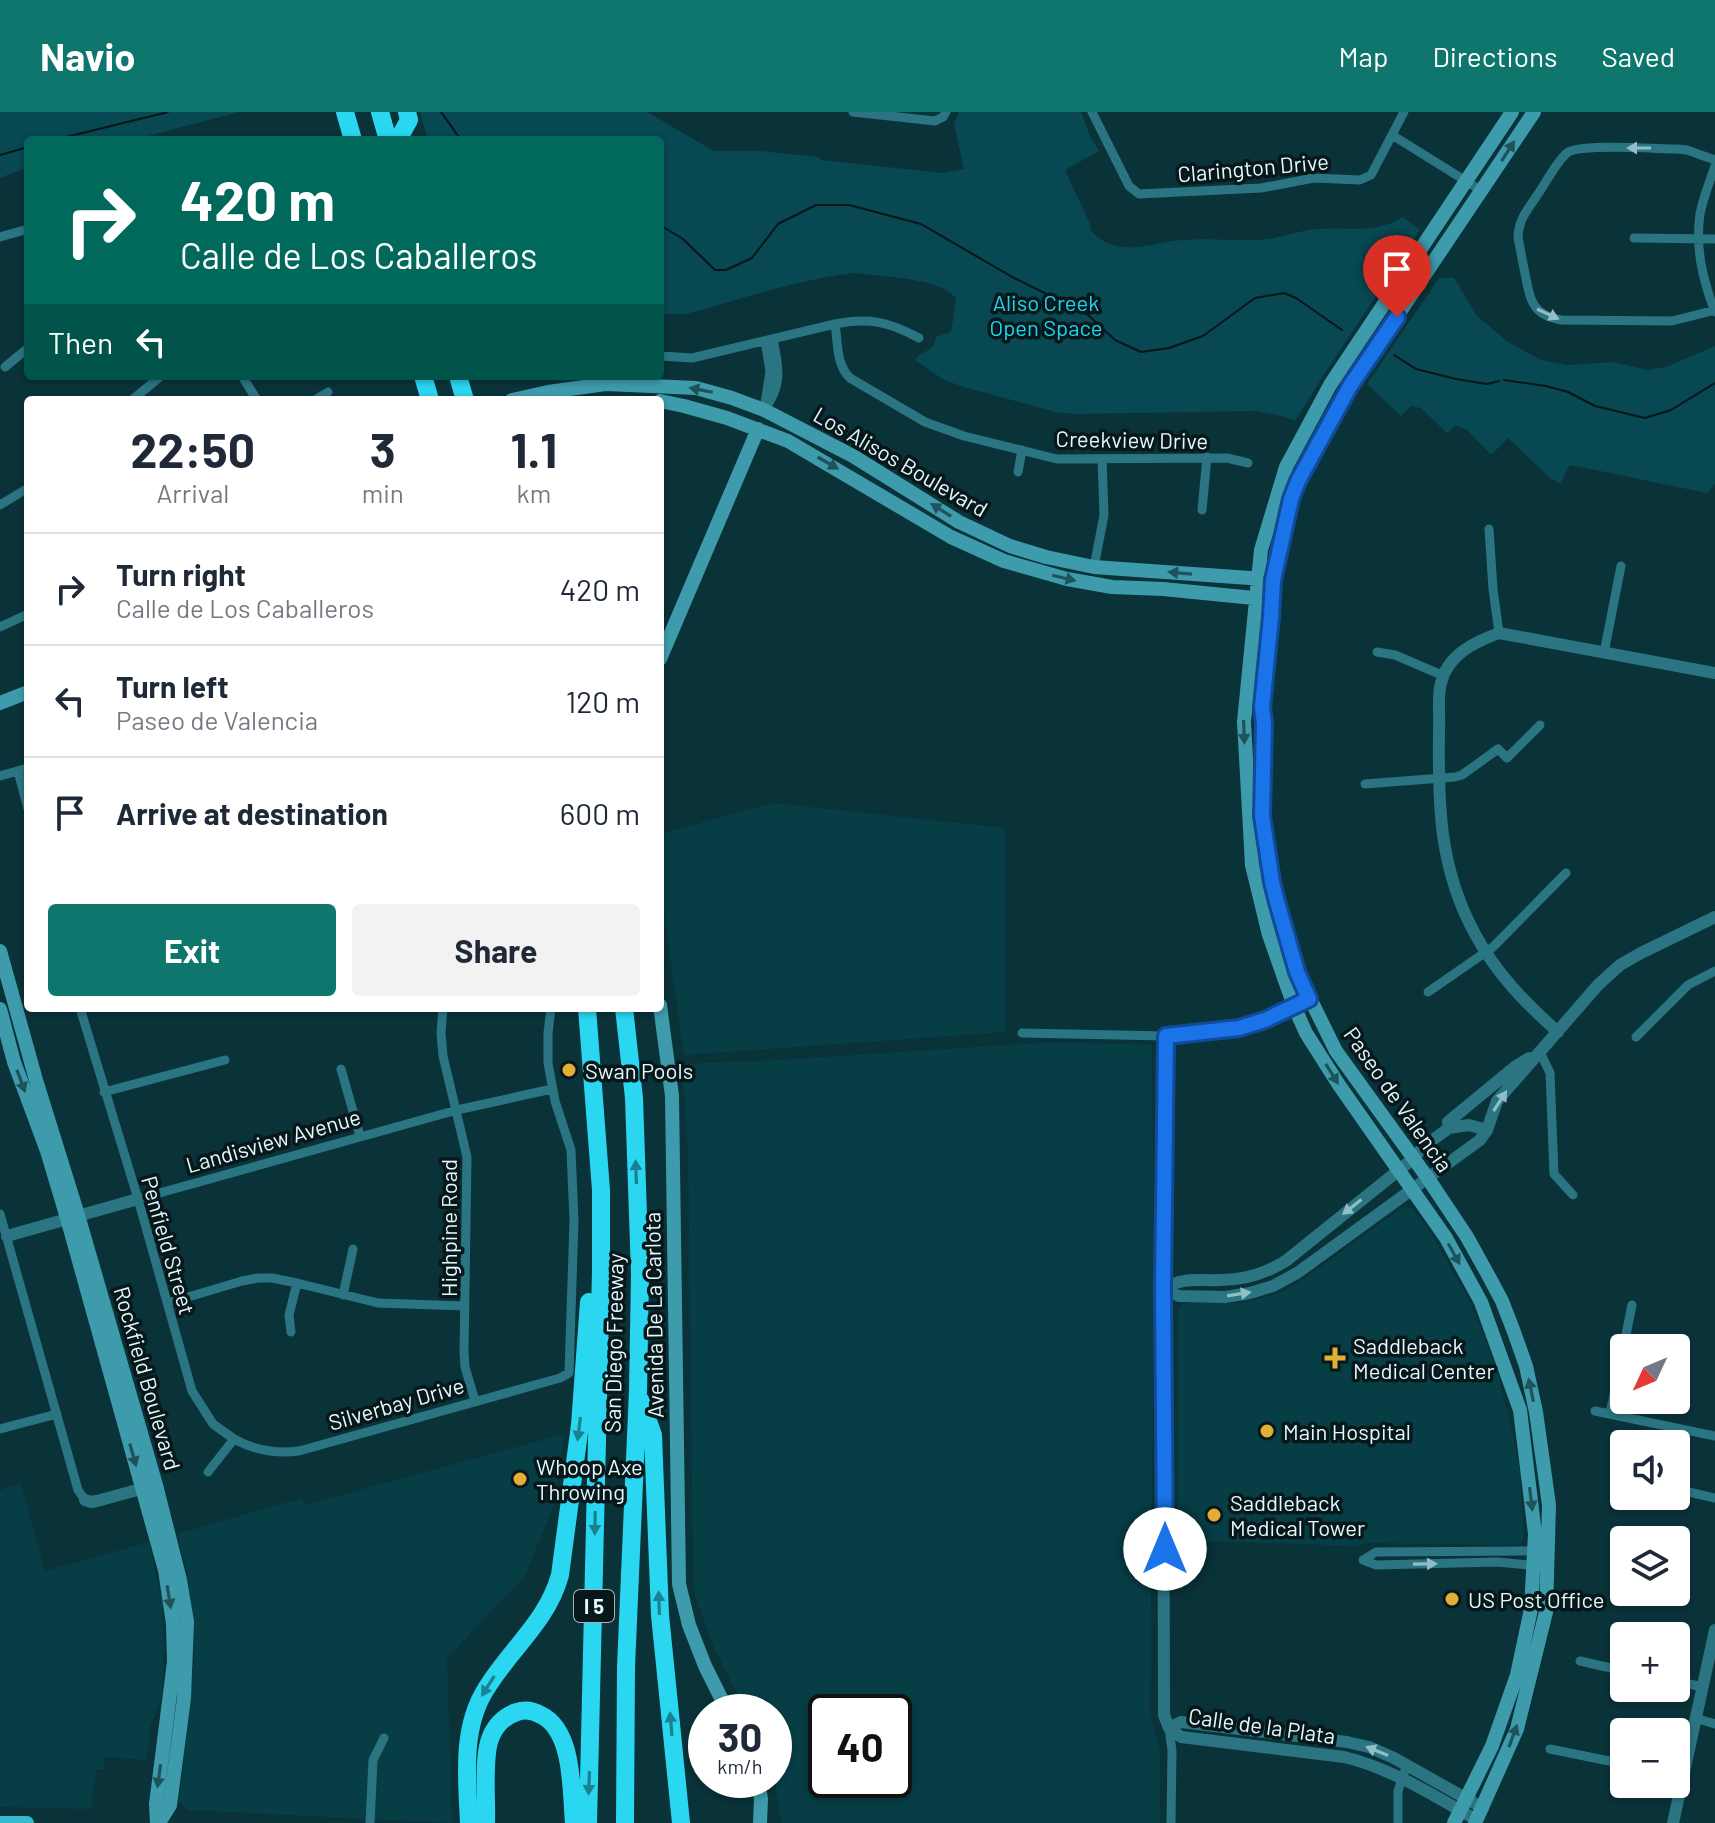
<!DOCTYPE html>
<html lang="en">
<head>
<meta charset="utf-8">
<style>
  body { margin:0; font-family:Barlow,sans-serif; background:#f2f2f3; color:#1f2937; height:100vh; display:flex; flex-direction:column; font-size:30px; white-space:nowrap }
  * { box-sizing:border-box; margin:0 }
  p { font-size:26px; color:#747a83 }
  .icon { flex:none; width:44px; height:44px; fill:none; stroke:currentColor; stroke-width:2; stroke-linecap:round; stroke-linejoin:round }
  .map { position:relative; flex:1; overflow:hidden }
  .panel { position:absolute; left:24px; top:284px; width:640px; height:616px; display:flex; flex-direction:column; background:#fff; border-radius:8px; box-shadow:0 2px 6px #0004 }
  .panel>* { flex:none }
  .guide { position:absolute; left:24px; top:24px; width:640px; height:244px; border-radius:8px; box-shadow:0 2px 6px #0004; background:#00695c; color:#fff; overflow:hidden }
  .needle { width:52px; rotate:226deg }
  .controls { position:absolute; left:1610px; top:1222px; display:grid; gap:16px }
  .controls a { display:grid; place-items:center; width:80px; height:80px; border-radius:8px; background:#fff; box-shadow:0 2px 6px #0004; font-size:40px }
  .speed { position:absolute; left:688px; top:1582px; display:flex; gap:16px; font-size:40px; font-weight:700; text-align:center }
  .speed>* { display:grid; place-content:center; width:104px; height:104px; border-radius:50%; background:#fff; box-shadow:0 2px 6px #0004; line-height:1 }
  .speed small { font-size:20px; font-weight:400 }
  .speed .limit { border:4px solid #111; border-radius:12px; background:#fff; color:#111 }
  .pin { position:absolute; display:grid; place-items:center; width:68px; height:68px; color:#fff; margin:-82px -34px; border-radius:50% 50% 50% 0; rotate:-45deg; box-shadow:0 0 8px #0007 }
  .pin .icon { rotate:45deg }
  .me { position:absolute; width:88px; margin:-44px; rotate:0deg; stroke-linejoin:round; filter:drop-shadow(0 0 6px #0008) }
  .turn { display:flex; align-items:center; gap:28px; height:168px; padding:0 24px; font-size:36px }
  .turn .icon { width:104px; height:104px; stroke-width:2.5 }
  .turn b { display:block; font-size:56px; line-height:68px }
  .then { display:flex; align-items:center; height:76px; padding:0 24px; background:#0003; gap:16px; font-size:30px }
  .eta { display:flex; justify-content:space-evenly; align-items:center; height:136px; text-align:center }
  .eta b { font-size:48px; font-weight:700; line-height:56px }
  .primary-button { display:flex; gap:16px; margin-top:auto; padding:16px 24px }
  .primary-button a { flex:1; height:92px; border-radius:8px; background:#0f766e; color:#fff; font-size:32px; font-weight:700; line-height:92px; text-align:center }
  .primary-button a+a { background:#f2f2f3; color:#1f2937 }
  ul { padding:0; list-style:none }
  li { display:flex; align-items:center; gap:24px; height:112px; padding:0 24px; border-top:2px solid #e0e1e3 }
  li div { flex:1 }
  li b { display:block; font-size:30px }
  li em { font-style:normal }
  header { display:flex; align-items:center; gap:48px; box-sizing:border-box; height:112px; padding:0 40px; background:#0f766e; color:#fff }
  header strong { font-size:38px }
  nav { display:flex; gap:44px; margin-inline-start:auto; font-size:28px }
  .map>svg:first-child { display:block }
  .built { fill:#073e46; fill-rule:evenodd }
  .green { fill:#084852 }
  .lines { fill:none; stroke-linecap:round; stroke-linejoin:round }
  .stream { stroke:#071619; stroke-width:2 }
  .minor { stroke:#2b7583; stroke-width:9 }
  .tertiary { stroke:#2b7583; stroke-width:12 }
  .secondary { stroke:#3d9bac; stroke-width:14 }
  .primary { stroke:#37bad0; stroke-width:14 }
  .motorway { stroke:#2ad6f0; stroke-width:18 }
  .oneway { fill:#91bec6 }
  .oneway2 { fill:#20525c }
  .oneway3 { fill:#1b8090 }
  .route-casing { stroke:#114b97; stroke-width:20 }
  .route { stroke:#1a73e8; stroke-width:14 }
  .poi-dot { fill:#e3ae35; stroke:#08171a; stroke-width:3 }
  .labels { text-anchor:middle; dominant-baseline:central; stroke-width:7; stroke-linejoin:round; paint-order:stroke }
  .shield { fill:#08171a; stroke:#a2b5b9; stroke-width:2 }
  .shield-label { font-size:20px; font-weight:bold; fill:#e4f9fd }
  .street-label { font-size:22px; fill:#e4f9fd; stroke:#08171a }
  .park-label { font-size:22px; fill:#1cd6f2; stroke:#08171a }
  .poi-label { font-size:22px; fill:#e4f9fd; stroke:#08171a; text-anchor:start }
</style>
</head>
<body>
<header>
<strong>Navio</strong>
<nav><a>Map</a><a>Directions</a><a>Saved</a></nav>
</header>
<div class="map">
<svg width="1715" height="1711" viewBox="0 0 1715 1711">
  <rect width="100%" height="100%" fill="#0a3239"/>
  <path class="built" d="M 772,691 L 1005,716 L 1005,920 L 684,943 L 660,773 L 660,722 Z
    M 1053,930 L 1152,933 L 1154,1153 L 1150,1601 L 1160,1638 L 1160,1711 L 781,1711 L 774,1665 L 774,1600 L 746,1600 L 713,1533 L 695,1484 L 693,1459 L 688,1037 L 682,952 L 779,948 ZM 826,1600 L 894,1600 L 894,1668 L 826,1668 Z
    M 1403,1095 L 1412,1096 L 1432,1123 L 1470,1190 L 1484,1224 L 1499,1268 L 1510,1309 L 1519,1353 L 1524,1424 L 1522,1430 L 1520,1432 L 1514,1433 L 1367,1431 L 1355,1434 L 1178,1428 L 1178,1200 L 1181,1193 L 1187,1191 L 1243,1191 L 1277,1182 L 1297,1172 Z
    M 564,1322 L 553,1395 L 525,1464 L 447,1546 L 452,1711 L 188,1698 L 179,1689 L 194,1549 L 193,1512 L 187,1460 L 177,1422 L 302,1386 L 305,1393 Z
    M 21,1372 L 45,1459 L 149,1430 L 156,1462 L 162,1490 L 164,1532 L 162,1584 L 150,1615 L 147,1648 L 104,1645 L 104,1657 L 96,1657 L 91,1697 L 0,1695 L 0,1378 Z"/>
  <path class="green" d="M 0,0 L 239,0 L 132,28 L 28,28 L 28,55 L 0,66 Z
    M 420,0 L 647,0 L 714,39 L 759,39 L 819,45 L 821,48 L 943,61 L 964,57 L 954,12 L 959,0 L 1081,0 L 1090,24 L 1099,39 L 1065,58 L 1090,112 L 1091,119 C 1099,127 1106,132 1117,134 C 1141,139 1160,129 1184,128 C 1209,126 1234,129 1258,128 C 1279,127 1298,118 1319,117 C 1348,115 1377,122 1403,105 L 1420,118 L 1327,258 L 1295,309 L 1286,305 L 1256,299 L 1073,302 L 1056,300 L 964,275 L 944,268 L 915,248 C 923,237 933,242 936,225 L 951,220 L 956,187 C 944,166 878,164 855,161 C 800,167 747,185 694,200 L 684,202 L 660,202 L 660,28 L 428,28 Z
    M 1439,166 L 1454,166 L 1477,204 L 1508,230 L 1541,248 L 1566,253 L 1613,250 L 1648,258 L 1666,255 L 1715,234 L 1715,372 L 1707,381 L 1571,353 L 1568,355 L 1561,372 L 1550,366 L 1508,326 L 1491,343 L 1467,318 L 1456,313 L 1447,321 L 1421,296 L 1411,294 L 1401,304 L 1367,272 Z"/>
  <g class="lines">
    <path class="stream" d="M 441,0 L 461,28
      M 54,28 L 168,0
      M 0,43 L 28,35
      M 660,113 L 683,127 L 715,158 L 726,158 L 752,146 L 778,112 L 816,93 L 849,93 L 921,112 L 1014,166 L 1087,202 L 1115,228 L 1141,240 L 1169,236 L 1203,224 L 1255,186 L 1284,181 L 1296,186 L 1342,218
      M 1394,243 L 1416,257 L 1456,267 L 1487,272 L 1499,269
      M 1504,268 L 1546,274 L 1568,280 L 1595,294 L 1645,306 L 1671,298 L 1715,271"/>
    <path class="minor" d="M 853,0 L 935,9 L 943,5 L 946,0
      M 1092,0 L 1129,74 L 1139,82 L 1261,76 L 1314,66 L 1360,68 L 1371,63 L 1404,0
      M 1392,23 L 1482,79
      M 1715,48 L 1687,38 L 1677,37 C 1657,37 1579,31 1567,41 C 1556,50 1546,71 1538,82 C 1528,97 1518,108 1518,126 C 1521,140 1523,153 1526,166 C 1530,190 1534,203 1561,208 L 1672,209 L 1715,198
      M 1715,54 C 1710,69 1703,86 1700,102 C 1695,137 1703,168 1715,200
      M 0,125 L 28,117
      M 1634,126 L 1715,127
      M 835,212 C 838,230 836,253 850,266 L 925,310 L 964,324 L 1057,347 L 1227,346 L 1248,351
      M 660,244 L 692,246 L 835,212 C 869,205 889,210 919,226
      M 5,255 L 28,236
      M 242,264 L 257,288
      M 132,288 L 161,264
      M 315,288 L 328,280
      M 764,298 C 783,274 779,256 773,227
      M 764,298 L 770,259 L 765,229
      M 1018,360 L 1022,338
      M 0,393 L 28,376
      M 1202,398 L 1207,345
      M 1489,417 L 1493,477 L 1499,521
      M 1094,455 L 1104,403 L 1102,347
      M 0,515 L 28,502
      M 1377,540 L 1395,543 L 1444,564
      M 1604,541 L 1621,454
      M 18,659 L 28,697
      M 0,664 L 28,656
      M 1365,672 L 1455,665 L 1462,663 L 1498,637 L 1507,646 L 1540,613
      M 1428,880 L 1493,835 L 1566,761
      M 80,896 L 138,1087 L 192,1279 L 213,1312 L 234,1327 L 208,1360
      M 443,896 L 441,921 L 443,944 L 467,1045 L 464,1240 L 465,1255 L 475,1289
      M 1022,921 L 1166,924
      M 1636,925 L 1688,873 L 1715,859
      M 1540,940 L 1550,961 L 1554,1062 L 1573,1083
      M 341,957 L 360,1024
      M 104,980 L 225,948
      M 138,1087 L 457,998 L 552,977
      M 0,1102 L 78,1378 L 85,1388
      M 343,1183 L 353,1137
      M 168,1191 L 242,1169 L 258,1166 L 272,1166 L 297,1171 L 378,1191 L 465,1194
      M 291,1220 L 289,1203 L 297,1171
      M 1595,1299 L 1715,1324
      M 1610,1302 L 1632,1193
      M 0,1317 L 57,1302
      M 234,1327 C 254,1338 275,1342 299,1339 L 560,1266 L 569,1261 L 574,1109 L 571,1038 L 555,989 L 548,951 L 548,921 L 551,896
      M 1676,1377 L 1715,1386
      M 1363,1448 L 1376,1440 L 1537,1439
      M 1363,1448 L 1376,1453 L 1497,1450 L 1538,1454
      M 1580,1549 L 1624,1559
      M 1676,1569 L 1703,1575
      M 1695,1606 L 1715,1612
      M 1169,1616 L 1172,1639 L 1171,1711
      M 1550,1637 L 1624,1652
      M 370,1711 L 373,1648 L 384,1626
      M 1398,1711 L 1398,1679 L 1407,1653"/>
    <path class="tertiary" d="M 1294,894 L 1265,908 L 1239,916 L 1166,924 L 1163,1176 L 1164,1603 L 1169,1616 L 1181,1625 L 1344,1645 C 1391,1656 1434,1684 1477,1708
      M 1558,920 C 1525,891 1496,861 1475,822 C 1439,756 1438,693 1439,620 C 1440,605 1437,584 1441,571 C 1448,542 1475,530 1499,521 L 1715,561
      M 1449,1016 L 1469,1013 L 1487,1018
      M 7,1124 L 138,1087
      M 1163,1176 L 1179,1184 L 1225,1185 L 1250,1181 L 1273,1174 L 1297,1161 L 1480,1028 L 1487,1018 L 1497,989 L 1598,873 L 1620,853 L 1641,841 L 1715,805
      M 1163,1176 C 1186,1165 1196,1169 1220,1168 C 1244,1168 1267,1161 1287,1148 L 1414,1046 L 1423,1035 L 1449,1016 L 1448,1010 L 1516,954 L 1529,946
      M 85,1388 L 91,1390 L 97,1389 L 148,1375
      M 1169,1616 L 1181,1610 L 1347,1630 L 1369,1635 L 1394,1646 L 1483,1696
      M 1673,1711 L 1715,1518"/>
    <path class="secondary" d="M 512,288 L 548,280 L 606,272 L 696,276 L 732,286 L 764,298 L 853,344 L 959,410 L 1010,434 L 1046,445 L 1094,455 L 1264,467
      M 660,289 L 684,294 L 727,306 L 788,329 L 951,425 L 1004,449 L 1067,467 L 1112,475 L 1163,477 L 1264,487
      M 660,547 L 758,317
      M 0,591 L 28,580
      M 0,839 L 36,968 L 78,1103 L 156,1373 L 180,1468 L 187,1510 L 184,1586 L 170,1693 L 159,1711
      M 660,893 L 672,984 L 679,1472 L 689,1513 L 705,1554 L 728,1600
      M 0,897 L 14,950 L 47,1039 L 67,1106 L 165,1458 L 173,1512 L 174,1550 L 156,1692 L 157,1711
      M 758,1668 L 761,1687 L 760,1711
      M 1454,1711 L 1492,1634 L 1517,1563 L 1531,1497 L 1535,1422 L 1520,1298 L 1481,1190 L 1446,1126 L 1339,973 L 1306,921 L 1294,894 L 1269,823 L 1252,753 L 1244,610 L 1261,438 L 1286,355 L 1330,273 L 1512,0
      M 1475,1711 L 1517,1617 L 1546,1500 L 1549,1393 L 1536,1300 L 1526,1254 L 1514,1220 L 1502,1189 L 1487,1161 L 1467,1125 L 1427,1065 L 1336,939 L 1297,860 L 1272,770 L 1262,704 L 1264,612 L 1262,595 L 1271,505 L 1273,468 L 1291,387 L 1298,369 L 1350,274 L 1534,0"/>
    <path class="primary" d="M 0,1711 L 27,1711"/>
    <path class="motorway" d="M 345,0 L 353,28
      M 380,0 L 388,28
      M 398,28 L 409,8 L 407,0
      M 423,264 L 430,288
      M 458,264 L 465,288
      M 587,896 L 601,1078 L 601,1158 L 588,1711
      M 624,896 L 634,986 L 640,1162 L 638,1278 L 626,1555 L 625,1711
      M 641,1289 L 653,1323 L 660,1503 L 681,1711
      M 469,1711 C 467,1667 461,1616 486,1577 C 511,1536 547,1510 560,1463 L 580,1313 L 589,1190
      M 486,1711 C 487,1688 483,1652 489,1630 C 493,1616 503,1604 517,1600 C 525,1597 534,1599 541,1603 C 574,1619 571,1679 574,1711"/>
  </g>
  <defs><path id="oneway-solid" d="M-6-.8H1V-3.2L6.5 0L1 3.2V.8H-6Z" transform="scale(2)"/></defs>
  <g class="oneway">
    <use href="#oneway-solid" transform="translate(1639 36) rotate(-180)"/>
    <use href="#oneway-solid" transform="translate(1548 202) rotate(25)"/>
    <use href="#oneway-solid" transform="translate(1500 989) rotate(-57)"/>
    <use href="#oneway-solid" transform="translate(1352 1095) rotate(142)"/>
    <use href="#oneway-solid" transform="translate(1239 1182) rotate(-9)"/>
    <use href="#oneway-solid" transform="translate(1425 1452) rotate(-1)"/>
    <use href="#oneway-solid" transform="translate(1377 1639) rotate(-158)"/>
  </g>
  <g class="oneway2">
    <use href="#oneway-solid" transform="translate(1508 39) rotate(-57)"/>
    <use href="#oneway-solid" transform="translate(701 278) rotate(-169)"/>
    <use href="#oneway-solid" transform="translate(828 351) rotate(30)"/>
    <use href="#oneway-solid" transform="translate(941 398) rotate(-148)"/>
    <use href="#oneway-solid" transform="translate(1180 461) rotate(-175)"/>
    <use href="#oneway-solid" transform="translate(1064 466) rotate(13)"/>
    <use href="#oneway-solid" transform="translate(1244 620) rotate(88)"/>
    <use href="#oneway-solid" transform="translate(1332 962) rotate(58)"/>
    <use href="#oneway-solid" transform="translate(21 969) rotate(70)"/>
    <use href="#oneway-solid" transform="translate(1454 1142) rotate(61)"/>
    <use href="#oneway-solid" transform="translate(1531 1278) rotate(-102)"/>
    <use href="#oneway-solid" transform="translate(133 1343) rotate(74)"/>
    <use href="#oneway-solid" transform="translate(1531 1387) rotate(83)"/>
    <use href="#oneway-solid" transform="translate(169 1485) rotate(81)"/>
    <use href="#oneway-solid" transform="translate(1513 1624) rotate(-70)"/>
    <use href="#oneway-solid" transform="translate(159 1664) rotate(98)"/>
  </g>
  <g class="oneway3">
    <use href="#oneway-solid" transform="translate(636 1060) rotate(-92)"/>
    <use href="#oneway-solid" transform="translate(579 1317) rotate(97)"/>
    <use href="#oneway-solid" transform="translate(595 1411) rotate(91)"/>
    <use href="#oneway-solid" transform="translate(659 1491) rotate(-92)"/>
    <use href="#oneway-solid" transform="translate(488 1574) rotate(122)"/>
    <use href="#oneway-solid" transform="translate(671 1612) rotate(-95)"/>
    <use href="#oneway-solid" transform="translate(589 1671) rotate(92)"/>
  </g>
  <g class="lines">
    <defs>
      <path id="route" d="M 1165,1437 L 1163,1176 L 1166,924 L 1239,916 L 1265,908 L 1309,887 L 1297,860 L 1277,790 L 1272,770 L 1262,704 L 1264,612 L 1262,595 L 1271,505 L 1273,468 L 1291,387 L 1298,369 L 1350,274 L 1397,205"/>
    </defs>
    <use href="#route" class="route-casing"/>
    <use href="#route" class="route"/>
  </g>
  <g class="poi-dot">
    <circle cx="569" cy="958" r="8"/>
    <path d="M1331 1234h8v8h8v8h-8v8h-8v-8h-8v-8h8z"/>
    <circle cx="1267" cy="1319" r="8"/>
    <circle cx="520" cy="1367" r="8"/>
    <circle cx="1214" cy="1403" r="8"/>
    <circle cx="1452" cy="1487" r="8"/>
  </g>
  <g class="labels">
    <rect class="shield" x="574" y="1478" width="40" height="32" rx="6"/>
    <g class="shield-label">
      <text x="594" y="1494">I 5</text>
    </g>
    <g class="street-label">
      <text transform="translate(1253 55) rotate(-5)">Clarington Drive</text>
      <text transform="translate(1132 327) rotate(1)">Creekview Drive</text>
      <text transform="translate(901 349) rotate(30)">Los Alisos Boulevard</text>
      <text transform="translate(1399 987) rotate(55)">Paseo de Valencia</text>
      <text transform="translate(273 1028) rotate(-16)">Landisview Avenue</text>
      <text transform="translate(448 1116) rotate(-90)">Highpine Road</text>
      <text transform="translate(169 1133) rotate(74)">Penfield Street</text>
      <text transform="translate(653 1203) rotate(-91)">Avenida De La Carlota</text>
      <text transform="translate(613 1231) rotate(-89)">San Diego Freeway</text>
      <text transform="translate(148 1266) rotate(74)">Rockfield Boulevard</text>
      <text transform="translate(396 1291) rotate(-16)">Silverbay Drive</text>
      <text transform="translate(1262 1613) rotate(8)">Calle de la Plata</text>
    </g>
    <g class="park-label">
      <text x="1046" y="190">Aliso Creek<tspan x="1046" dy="25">Open Space</tspan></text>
    </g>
    <g class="poi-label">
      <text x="585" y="958">Swan Pools</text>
      <text x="1353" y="1233">Saddleback<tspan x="1353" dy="25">Medical Center</tspan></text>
      <text x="1283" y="1319">Main Hospital</text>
      <text x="536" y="1354">Whoop Axe<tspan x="536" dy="25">Throwing</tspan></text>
      <text x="1230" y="1390">Saddleback<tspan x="1230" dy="25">Medical Tower</tspan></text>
      <text x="1468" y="1487">US Post Office</text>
    </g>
  </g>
</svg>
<div class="controls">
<a><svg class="needle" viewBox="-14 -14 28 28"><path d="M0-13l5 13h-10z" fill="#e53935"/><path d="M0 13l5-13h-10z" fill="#747a83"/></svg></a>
<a><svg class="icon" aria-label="sound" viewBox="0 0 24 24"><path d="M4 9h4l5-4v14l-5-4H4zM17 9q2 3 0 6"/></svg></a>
<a><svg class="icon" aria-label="layers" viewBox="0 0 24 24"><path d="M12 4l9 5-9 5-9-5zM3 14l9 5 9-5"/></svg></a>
<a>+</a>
<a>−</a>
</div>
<div class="speed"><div>30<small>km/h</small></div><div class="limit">40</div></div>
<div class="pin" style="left:1397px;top:205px;background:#d93025"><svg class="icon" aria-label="arrive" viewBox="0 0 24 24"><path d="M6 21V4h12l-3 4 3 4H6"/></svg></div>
<svg class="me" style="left:1165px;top:1437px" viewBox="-20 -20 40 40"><circle r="19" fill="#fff"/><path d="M0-13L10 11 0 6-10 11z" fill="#1a73e8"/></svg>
<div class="guide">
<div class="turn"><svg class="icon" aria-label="right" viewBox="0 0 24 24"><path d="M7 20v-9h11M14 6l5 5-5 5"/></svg><div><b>420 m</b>Calle de Los Caballeros</div></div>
<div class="then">Then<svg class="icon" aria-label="left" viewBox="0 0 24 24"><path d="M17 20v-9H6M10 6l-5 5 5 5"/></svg></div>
</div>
<section class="panel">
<div class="eta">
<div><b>22:50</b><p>Arrival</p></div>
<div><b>3</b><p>min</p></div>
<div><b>1.1</b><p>km</p></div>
</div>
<ul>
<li><svg class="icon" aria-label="right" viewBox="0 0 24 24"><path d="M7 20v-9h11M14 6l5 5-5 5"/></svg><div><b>Turn right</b><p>Calle de Los Caballeros</p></div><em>420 m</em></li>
<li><svg class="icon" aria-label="left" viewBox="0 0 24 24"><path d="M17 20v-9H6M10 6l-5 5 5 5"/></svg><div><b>Turn left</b><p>Paseo de Valencia</p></div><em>120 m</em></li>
<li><svg class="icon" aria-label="arrive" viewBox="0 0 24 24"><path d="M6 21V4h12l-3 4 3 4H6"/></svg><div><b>Arrive at destination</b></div><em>600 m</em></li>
</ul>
<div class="primary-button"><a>Exit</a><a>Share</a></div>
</section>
</div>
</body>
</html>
